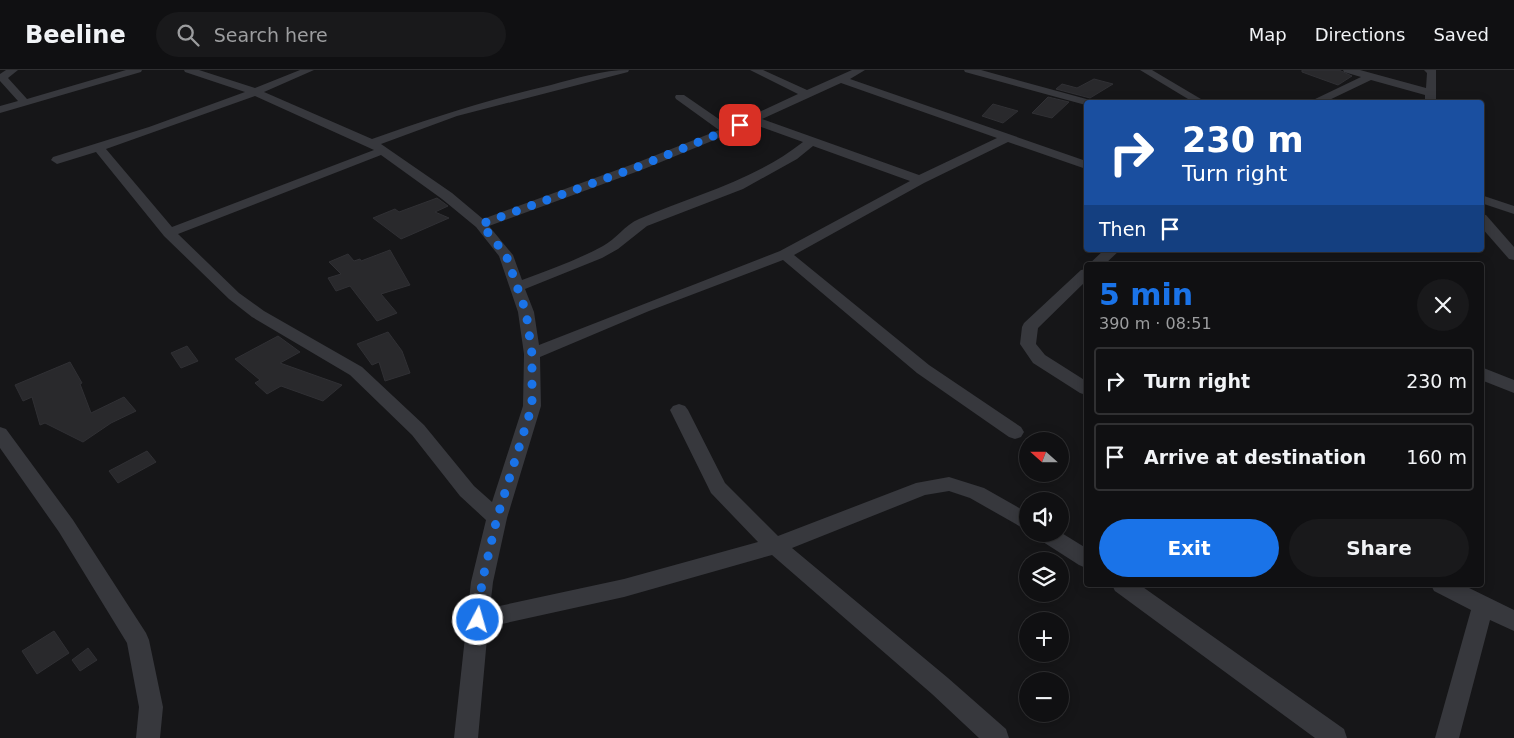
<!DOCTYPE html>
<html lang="en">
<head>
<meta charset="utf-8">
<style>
  body { margin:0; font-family:"DejaVu Sans",sans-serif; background:#19191b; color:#f1f3f6; height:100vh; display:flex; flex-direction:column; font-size:19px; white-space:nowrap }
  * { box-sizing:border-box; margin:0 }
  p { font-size:16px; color:#9c9d9f }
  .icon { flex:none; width:28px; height:28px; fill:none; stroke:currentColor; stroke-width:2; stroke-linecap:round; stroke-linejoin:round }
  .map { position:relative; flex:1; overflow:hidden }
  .panel { position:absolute; left:1084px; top:192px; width:400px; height:325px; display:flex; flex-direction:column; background:#101012; border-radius:5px; box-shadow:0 2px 12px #0003,0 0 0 1px #303032 }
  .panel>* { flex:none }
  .guide { position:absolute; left:1084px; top:30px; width:400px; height:152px; border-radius:5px; box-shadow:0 2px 12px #0003,0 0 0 1px #303032; background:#1a4fa0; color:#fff; overflow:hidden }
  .needle { width:32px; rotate:291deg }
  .buttons { position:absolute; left:1019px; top:362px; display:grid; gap:10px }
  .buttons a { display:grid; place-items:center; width:50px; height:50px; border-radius:50%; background:#101012; box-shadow:0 2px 12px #0003,0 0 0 1px #303032; font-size:25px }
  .pin { position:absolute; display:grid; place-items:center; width:42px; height:42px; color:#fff; margin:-21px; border-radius:10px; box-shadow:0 2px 8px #0006 }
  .me { position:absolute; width:55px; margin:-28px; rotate:6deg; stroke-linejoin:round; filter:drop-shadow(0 0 4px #0008) }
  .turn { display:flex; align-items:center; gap:18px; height:105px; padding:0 15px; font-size:22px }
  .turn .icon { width:65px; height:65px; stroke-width:2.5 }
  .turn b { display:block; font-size:35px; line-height:42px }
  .then { display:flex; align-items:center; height:48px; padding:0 15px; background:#0003; gap:10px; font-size:19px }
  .round { display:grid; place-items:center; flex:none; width:52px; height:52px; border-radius:26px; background:#19191b }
  .headline { display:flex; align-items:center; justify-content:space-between; height:85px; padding:0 15px }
  h1 { font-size:30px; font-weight:700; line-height:38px; color:#1a73e8 }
  .primary-button { display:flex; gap:10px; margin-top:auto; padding:10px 15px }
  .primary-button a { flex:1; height:58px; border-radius:30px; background:#1a73e8; color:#fff; font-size:20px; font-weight:700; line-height:58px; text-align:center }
  .primary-button a+a { background:#19191b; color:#f1f3f6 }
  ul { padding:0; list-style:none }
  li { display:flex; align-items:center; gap:15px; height:68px; margin:0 10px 8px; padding:0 5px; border:2px solid #303032; border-radius:5px }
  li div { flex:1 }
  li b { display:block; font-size:19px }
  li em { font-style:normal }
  header { display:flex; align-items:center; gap:30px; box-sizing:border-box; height:70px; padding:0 25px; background:#101012; border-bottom:1px solid #303032 }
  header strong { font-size:24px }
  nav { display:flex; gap:28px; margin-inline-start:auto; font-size:18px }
  .search { width:350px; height:45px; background:#19191b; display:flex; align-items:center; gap:12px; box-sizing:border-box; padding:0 18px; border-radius:28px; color:#9c9d9f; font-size:19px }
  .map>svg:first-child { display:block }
  .building { fill:#29292c; stroke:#303034 }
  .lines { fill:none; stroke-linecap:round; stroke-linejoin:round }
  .street { fill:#37383d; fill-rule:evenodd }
  .route { stroke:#1a73e8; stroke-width:9; stroke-dasharray:0 16.2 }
</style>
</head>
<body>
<header>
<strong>Beeline</strong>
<div class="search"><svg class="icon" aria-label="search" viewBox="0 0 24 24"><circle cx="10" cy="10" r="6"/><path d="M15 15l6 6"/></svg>Search here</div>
<nav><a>Map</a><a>Directions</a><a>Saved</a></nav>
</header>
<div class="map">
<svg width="1514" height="668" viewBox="0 0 1514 668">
  <rect width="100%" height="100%" fill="#161618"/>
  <path class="building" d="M 1302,0 L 1339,0 L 1352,6 L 1338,15 L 1302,2 Z
    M 1094,9 L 1113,14 L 1090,28 L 1056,19 L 1062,14 L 1077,18 Z
    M 1048,27 L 1069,32 L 1052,48 L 1032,43 Z
    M 993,34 L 1018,41 L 1003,53 L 982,46 Z
    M 437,128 L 448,136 L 435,142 L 449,148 L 401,169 L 373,148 L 395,139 L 399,142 Z
    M 390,180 L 410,215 L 381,224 L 397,243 L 377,251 L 350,216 L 336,221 L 328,208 L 341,204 L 329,192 L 348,184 L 354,191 L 360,189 L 361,191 Z
    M 388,262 L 402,281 L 410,303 L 385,311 L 379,292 L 372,295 L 357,274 Z
    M 278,266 L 300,282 L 280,293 L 342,315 L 323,331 L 281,316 L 267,324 L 255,313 L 260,310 L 235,289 Z
    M 187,276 L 198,291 L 181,298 L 171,283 Z
    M 70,292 L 82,313 L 80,314 L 91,343 L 124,327 L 136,341 L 111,353 L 83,372 L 45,353 L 40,355 L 32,327 L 23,331 L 15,315 Z
    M 147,381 L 156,392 L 118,413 L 109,401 Z
    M 54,561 L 69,583 L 37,604 L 22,581 Z
    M 88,578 L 97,590 L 80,601 L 72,590 Z"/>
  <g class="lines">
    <path class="street" d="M 6,0 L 18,0 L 8,8 L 27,29 L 126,0 L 142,0 L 141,2 L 0,43 L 0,36 L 18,31 L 0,11 L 0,4 Z
      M 184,0 L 199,0 L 255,18 L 300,0 L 314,0 L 264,22 L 372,69 C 431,48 490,29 551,15 C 577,8 602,0 629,0 L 628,2 L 457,46 L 381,74 L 452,123 L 483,149 L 636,93 L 719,60 L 676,29 L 675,27 L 676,25 L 684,25 L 729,56 L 798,24 L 750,0 L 763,0 L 807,20 L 852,0 L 865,0 L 850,9 L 1086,91 L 1086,99 L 1008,72 L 924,113 L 794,185 L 929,295 L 1021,357 L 1024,362 L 1021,367 L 1015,369 L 1009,367 L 917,303 L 783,190 L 649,241 L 540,287 L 541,336 L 507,448 L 493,512 L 490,538 L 624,509 L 758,472 L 711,423 L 670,340 L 673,336 L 679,334 L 685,336 L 688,340 L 725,413 L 778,466 L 916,413 L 949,407 L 984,418 L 1028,443 L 1028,461 L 970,428 L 949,421 L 925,425 L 792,478 L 948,608 L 1006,659 L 1009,668 L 979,668 L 932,624 L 772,485 L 624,527 L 488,557 L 478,668 L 454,668 L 471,512 L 486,450 L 460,426 L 412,365 L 350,305 L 252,247 L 229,229 L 164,166 L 96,82 L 57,94 L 51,90 L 53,87 L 149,57 L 245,22 L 185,2 ZM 841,13 L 997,68 L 919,105 L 762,49 ZM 255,26 L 374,80 L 172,157 L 106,79 ZM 753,54 L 803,72 C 755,110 695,125 639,149 C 625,155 616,169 603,176 C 577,190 549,200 522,210 L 513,185 L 489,156 L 644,99 ZM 813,76 L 910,111 L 780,181 L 539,275 L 534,242 L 525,219 L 602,188 L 618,179 L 647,156 L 743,119 L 797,89 ZM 381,85 L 442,129 L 476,157 L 499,186 L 518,242 L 524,284 L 523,336 L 492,432 L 474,416 L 424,355 L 362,297 L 264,241 L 239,223 L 178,164 Z
      M 964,0 L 981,0 L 1090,30 L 1092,32 L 1086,32 L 1086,35 L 1082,34 L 965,2 Z
      M 1140,0 L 1152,0 L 1206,32 L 1193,32 Z
      M 1343,0 L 1360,0 L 1426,18 L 1427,3 L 1424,0 L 1436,0 L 1436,32 L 1425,32 L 1425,25 L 1371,10 L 1325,32 L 1312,32 L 1313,30 L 1361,7 L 1344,2 Z
      M 1481,125 L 1514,136 L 1514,144 L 1481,133 Z
      M 1481,144 L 1486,145 L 1514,177 L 1514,190 L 1509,189 L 1481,157 Z
      M 1104,180 L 1120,180 L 1104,195 L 1088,195 Z
      M 1086,199 L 1086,211 L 1038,258 L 1036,274 L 1045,285 L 1086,311 L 1086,325 L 1080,323 L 1033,293 L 1020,274 L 1022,257 L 1024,253 L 1081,200 Z
      M 1481,297 L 1514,310 L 1514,323 L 1481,310 Z
      M 0,357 L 6,359 L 73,450 L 146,563 L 149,570 L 163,637 L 160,668 L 136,668 L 139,637 L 127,573 L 59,462 L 0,378 Z
      M 1060,462 L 1086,478 L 1086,498 L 1079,495 L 1040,470 L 1037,464 L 1060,464 Z
      M 1112,515 L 1140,515 L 1344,659 L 1347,668 L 1315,668 L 1115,521 Z
      M 1431,515 L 1463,515 L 1514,540 L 1514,561 L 1490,550 L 1459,668 L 1435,668 L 1471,540 L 1434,521 Z"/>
  </g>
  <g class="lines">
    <path class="route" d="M 478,550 L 482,512 L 497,448 L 532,336 L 532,284 L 526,242 L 506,185 L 481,154 L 640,96 L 740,55"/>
  </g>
</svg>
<div class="buttons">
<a><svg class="needle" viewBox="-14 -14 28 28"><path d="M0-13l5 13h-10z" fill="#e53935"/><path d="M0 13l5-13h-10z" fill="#9c9d9f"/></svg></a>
<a><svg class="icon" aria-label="sound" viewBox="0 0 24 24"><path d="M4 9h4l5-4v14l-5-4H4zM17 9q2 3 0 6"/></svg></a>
<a><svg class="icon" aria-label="layers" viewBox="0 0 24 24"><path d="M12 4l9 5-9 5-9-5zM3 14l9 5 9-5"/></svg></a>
<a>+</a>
<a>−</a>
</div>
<div class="pin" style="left:740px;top:55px;background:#d93025"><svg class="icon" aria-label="arrive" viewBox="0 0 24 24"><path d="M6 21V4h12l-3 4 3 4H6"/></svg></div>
<svg class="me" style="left:478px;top:550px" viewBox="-20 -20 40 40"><circle r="17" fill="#1a73e8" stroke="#fff" stroke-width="3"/><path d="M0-11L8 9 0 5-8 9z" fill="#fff"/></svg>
<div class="guide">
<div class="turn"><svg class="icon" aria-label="right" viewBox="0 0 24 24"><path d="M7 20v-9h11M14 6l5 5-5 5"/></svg><div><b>230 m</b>Turn right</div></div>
<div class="then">Then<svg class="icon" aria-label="arrive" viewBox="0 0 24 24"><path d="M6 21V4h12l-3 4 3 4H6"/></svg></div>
</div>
<section class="panel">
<div class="headline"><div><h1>5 min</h1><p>390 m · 08:51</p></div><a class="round"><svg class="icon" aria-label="close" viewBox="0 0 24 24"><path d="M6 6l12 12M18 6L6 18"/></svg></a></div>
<ul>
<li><svg class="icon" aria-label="right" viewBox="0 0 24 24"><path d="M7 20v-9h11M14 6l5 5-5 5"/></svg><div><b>Turn right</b></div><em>230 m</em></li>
<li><svg class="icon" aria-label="arrive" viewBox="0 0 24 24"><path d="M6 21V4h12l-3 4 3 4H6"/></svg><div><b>Arrive at destination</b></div><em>160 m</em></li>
</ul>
<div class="primary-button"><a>Exit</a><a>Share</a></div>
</section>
</div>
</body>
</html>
